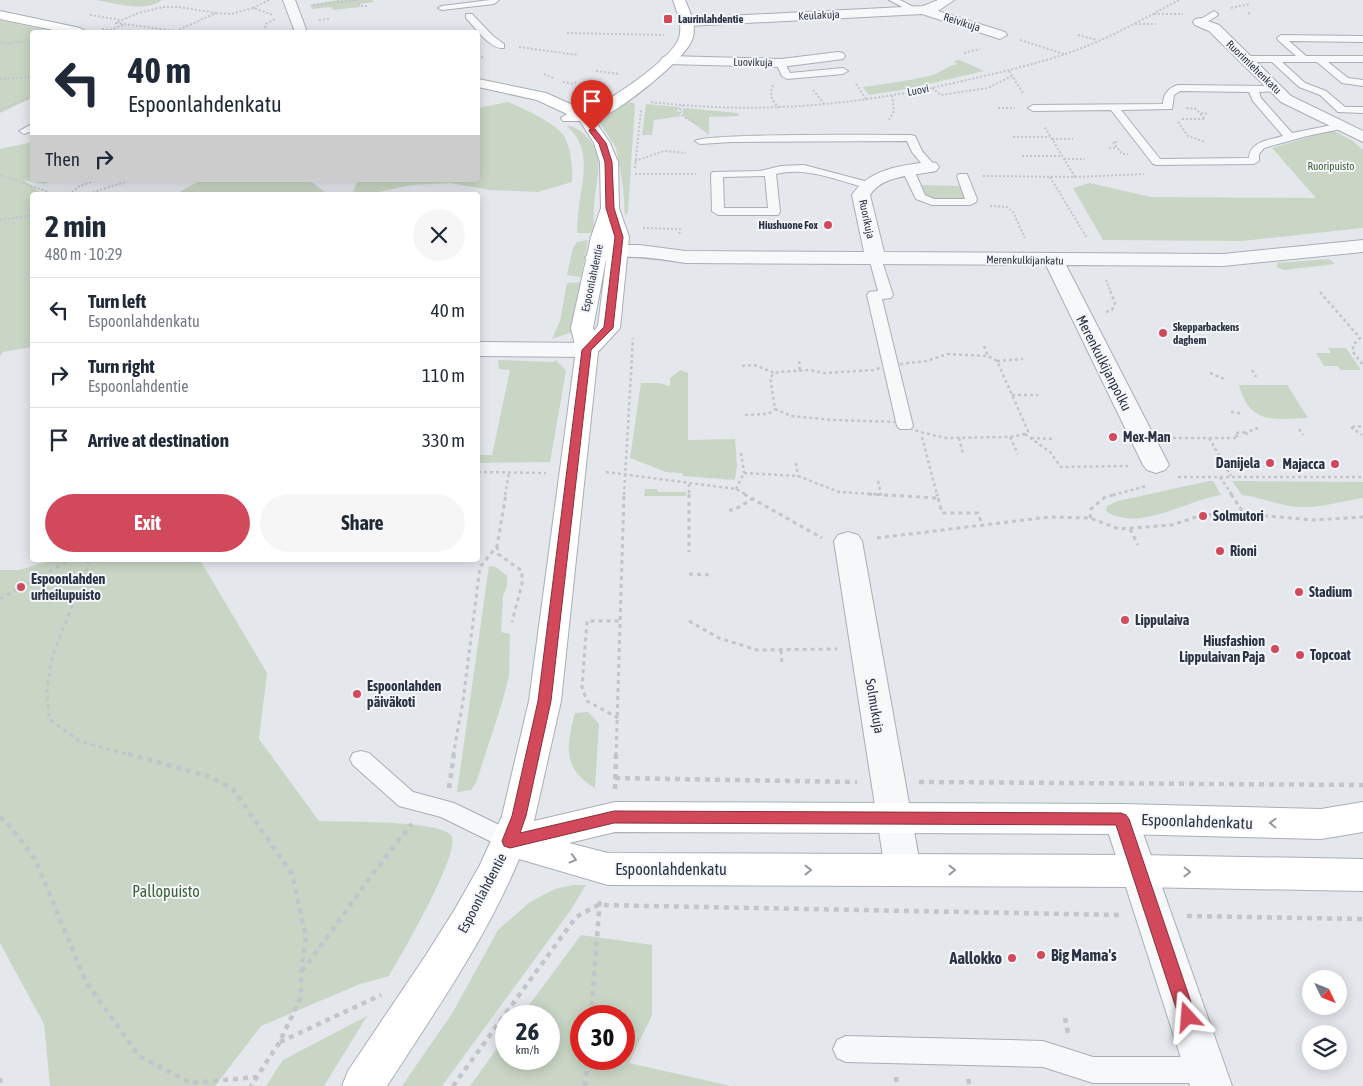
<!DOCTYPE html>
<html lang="en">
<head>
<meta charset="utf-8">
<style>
  body { margin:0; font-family:"Asap Condensed",sans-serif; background:#f6f6f7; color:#1f2937; height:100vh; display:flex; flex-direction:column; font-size:19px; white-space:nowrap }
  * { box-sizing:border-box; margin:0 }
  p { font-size:16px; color:#747a83 }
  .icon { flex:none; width:28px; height:28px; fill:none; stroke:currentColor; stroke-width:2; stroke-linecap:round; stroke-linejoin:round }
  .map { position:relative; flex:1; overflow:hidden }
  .drawer { position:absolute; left:30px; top:192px; width:450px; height:370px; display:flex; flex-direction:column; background:#fff; border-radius:5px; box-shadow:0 2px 12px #0003 }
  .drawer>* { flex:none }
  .top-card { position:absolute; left:30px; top:30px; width:450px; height:152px; border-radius:5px; box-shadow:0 2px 12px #0003; background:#fff; color:#1f2937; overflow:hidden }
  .needle { width:32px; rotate:133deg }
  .controls { position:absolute; left:1302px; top:970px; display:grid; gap:10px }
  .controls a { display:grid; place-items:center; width:45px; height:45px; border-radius:50%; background:#fff; box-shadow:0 2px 12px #0003; font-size:25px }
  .speed { position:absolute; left:495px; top:1005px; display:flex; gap:10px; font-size:25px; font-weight:700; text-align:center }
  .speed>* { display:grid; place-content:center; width:65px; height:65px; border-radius:50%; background:#fff; box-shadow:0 2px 12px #0003; line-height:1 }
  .speed small { font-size:12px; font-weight:400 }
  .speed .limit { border:8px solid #d22; background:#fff; color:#111 }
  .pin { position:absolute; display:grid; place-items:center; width:42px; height:42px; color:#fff; margin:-51px -21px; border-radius:50% 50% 50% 0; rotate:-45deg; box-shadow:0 0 5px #0007 }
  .pin .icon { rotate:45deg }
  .me { position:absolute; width:55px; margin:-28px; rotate:341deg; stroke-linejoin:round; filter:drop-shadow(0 0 4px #0008) }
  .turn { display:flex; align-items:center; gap:18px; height:105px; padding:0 15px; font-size:22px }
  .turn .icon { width:65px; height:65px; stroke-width:2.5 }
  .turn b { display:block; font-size:35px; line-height:42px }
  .then { display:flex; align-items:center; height:48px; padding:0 15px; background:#0003; gap:10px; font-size:19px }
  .round { display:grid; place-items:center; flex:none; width:52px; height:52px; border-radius:26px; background:#f6f6f7 }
  .head { display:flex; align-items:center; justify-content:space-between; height:85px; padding:0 15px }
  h1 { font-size:30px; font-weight:700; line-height:38px }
  .button { display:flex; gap:10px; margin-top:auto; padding:10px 15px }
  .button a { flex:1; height:58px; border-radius:30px; background:#d1495b; color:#fff; font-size:20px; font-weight:700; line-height:58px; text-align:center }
  .button a+a { background:#f6f6f7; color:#1f2937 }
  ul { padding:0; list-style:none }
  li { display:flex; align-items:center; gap:15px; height:65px; padding:0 15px; border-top:1px solid #e0e1e3 }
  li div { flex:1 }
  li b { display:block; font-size:19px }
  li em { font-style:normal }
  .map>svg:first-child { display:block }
  .green { fill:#c9d6c5; fill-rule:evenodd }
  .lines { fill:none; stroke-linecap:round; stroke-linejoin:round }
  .lane-casing { stroke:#a9aeb7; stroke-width:2 }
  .street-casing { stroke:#a9aeb7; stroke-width:2 }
  .secondary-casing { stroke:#a9aeb7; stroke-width:2 }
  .path-far3 { stroke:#c2c5cb; stroke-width:2; stroke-dasharray:2 2; stroke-linecap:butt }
  .path-far2 { stroke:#c2c5cb; stroke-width:2.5; stroke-dasharray:3 3; stroke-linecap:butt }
  .path-far1 { stroke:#c2c5cb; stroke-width:3; stroke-dasharray:4 4; stroke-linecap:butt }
  .path { stroke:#c2c5cb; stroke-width:4.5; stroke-dasharray:5 5; stroke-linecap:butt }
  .lane { fill:#f7f8fa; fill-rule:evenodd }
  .street { fill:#f7f8fa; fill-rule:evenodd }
  .secondary { fill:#fff; fill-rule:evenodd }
  .oneway { stroke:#959aa2 }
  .route { fill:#d1495b; stroke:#882f3b }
  .poi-dot { fill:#d1495b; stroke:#f4f6f9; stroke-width:2 }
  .labels { text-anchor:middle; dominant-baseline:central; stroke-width:4; stroke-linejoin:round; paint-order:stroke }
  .far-street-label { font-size:11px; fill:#2b3445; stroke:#f4f6f9 }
  .far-poi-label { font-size:11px; font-weight:bold; fill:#2b3445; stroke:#f4f6f9; text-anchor:start }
  .far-park-label { font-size:11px; fill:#3f6138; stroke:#f4f6f9 }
  .street-label { font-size:14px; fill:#2b3445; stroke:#f4f6f9 }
  .poi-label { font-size:14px; font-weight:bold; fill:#2b3445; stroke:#f4f6f9; text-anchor:start }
  .near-street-label { font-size:16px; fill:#2b3445; stroke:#f4f6f9 }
  .near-park-label { font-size:16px; fill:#3f6138; stroke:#f4f6f9 }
  .near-poi-label { font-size:16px; font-weight:bold; fill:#2b3445; stroke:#f4f6f9; text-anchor:start }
</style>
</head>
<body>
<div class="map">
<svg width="1363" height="1086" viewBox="0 0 1363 1086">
  <rect width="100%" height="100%" fill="#e4e7ec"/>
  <path class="green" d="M 95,0 L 162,0 C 144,13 116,3 95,0 Z
    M 338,0 L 372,0 L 374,2 L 359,4 L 360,7 L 333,10 L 332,7 L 312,9 L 310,5 Z
    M 0,20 L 54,32 L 32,32 L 32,98 L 0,113 Z
    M 960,60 L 984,71 L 907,89 L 869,95 L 863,87 C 884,84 907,81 929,76 C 940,74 946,66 957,64 L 954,61 Z
    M 508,102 C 521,107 557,124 564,136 C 571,149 573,168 572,182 L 538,192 L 490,190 L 450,183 L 411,185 L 365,195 L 336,195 L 353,192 L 358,180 L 478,180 L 478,108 Z
    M 630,102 L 635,104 L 628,212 L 625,216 L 623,186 L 616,148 L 599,121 L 603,114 Z
    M 646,104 L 680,107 L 677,111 L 681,116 L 654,120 L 652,135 L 642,135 Z
    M 684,108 L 738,113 L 739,116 L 709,117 L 709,135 L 684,116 L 682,111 Z
    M 567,126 C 581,126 597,145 598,158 C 600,174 595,190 594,205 C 593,214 594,224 594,233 L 577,233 C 577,224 578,215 579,206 C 583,177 592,148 567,126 Z
    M 1332,130 L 1353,141 L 1363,150 L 1363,228 L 1242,241 L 1103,240 L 1073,188 L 1089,183 L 1151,197 L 1316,198 L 1272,148 Z
    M 32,142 L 32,180 L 54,180 L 44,184 L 24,180 L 43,195 L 32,195 L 32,347 L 3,352 L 0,356 L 0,149 Z
    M 201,180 L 309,180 L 329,195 L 174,195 Z
    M 921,185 L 961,186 L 967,199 L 938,201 L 927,198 Z
    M 588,240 L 581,277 L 567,275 L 573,248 L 577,242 Z
    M 1329,259 L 1335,264 L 1284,270 L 1276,267 L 1278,263 Z
    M 583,282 L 572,332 L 552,339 L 560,321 L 567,283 Z
    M 1328,348 L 1346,348 L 1361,370 L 1340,370 L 1338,366 L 1324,366 L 1316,353 L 1331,353 Z
    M 498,360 L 553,362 L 556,360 L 566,371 L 550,462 L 478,463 L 478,455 L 492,455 L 510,370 L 499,369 Z
    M 680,370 L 688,373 L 688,440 L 735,439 L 737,465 L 735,480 L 683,476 L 682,473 L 666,472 L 630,458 L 641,383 L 658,383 L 670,386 L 670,378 Z
    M 1239,385 L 1287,385 L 1308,418 C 1273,419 1250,425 1239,385 Z
    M 1209,481 L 1213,481 L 1221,495 C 1187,500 1138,533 1106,511 L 1107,506 L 1118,501 Z
    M 1232,481 L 1363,482 L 1363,498 C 1343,501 1321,508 1300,507 C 1280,506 1261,497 1242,495 Z
    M 645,489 L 657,489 L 658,492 L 686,492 L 686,496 L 644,496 Z
    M 53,560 L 200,560 L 267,673 L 259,739 L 319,821 C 343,822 438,820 451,835 C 463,850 400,957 389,976 L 360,984 L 261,1026 L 215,1086 L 50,1086 L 44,1024 L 0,943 L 0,570 L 19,570 Z
    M 489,566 L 496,567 L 507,576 L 507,586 L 503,596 L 501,632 L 510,634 L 509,676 L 502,703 L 476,783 L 471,790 L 457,792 Z
    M 588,712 L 599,724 L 595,788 C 561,768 567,745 575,713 Z
    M 573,885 L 586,885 L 570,911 L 442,1086 L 402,1086 L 453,1012 L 498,930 L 530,902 L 555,889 Z
    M 581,935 L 652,945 L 652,1015 L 629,1063 L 731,1086 L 470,1086 L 506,1036 L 506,1059 L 549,1059 L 549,1016 L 521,1016 ZM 581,1016 L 624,1016 L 624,1059 L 581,1059 Z
    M 367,1016 L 324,1086 L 266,1086 L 283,1060 Z"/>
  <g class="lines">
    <defs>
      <path id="lane" d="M 490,0 L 499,0 L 494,4 L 442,10 L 438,8 L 442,6 Z
        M 889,0 L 900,0 L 919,10 L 912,12 Z
        M 1214,11 L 1218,14 L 1217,16 L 1203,24 L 1196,22 Z
        M 466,14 L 472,14 L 493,36 L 504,44 L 504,48 C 490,50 475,27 466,18 Z
        M 1281,35 L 1363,36 L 1363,42 L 1289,41 L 1306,56 L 1363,56 L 1363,62 L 1328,62 L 1348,78 L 1363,80 L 1363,86 L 1342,83 L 1317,62 L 1282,62 L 1305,83 L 1326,91 L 1345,107 L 1363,107 L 1363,113 L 1338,112 L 1320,95 L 1299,87 L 1272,62 L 1246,62 L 1241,59 L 1246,56 L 1296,56 L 1278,40 L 1277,38 Z
        M 781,60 L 784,61 L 790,73 L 843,68 L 848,71 L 843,74 L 787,79 L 782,76 L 776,63 Z
        M 1178,85 L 1276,86 L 1279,87 L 1279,91 L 1259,92 L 1261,98 L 1292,133 L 1342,123 L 1347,126 L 1346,128 L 1307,136 L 1264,148 L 1259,154 L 1259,161 L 1254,164 L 1157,165 L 1153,164 L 1111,110 L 1033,111 L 1028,108 L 1033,105 L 1163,104 C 1163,94 1168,88 1178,85 ZM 1180,91 L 1249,92 L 1253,101 L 1283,136 C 1270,140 1250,141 1249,158 L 1160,159 L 1121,110 L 1172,109 L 1174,95 Z
        M 32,124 L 32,131 L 24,134 L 19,131 Z
        M 911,135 L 915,136 L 922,151 L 936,167 L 934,169 L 926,169 L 912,152 L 907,141 L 732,142 L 700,144 L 695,141 C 704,133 885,135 911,135 Z
        M 804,165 L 872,183 L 874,185 L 868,188 C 838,181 807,166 776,174 L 780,212 L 778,215 L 718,215 L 712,211 L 711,174 L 713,172 L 760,171 L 781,166 ZM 765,176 L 768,208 L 724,208 L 723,177 Z
        M 908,167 L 914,170 L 925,195 L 934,199 L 965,199 L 957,176 L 959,174 L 967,174 L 977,199 L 976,202 L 970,205 L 932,205 L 916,199 L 902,170 Z
        M 875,254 L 881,258 L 893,295 L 891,298 L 882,299 L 913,426 L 910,429 L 900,429 L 897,426 L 867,295 L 869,292 L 878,291 L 869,258 Z
        M 361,751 L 369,753 L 413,792 L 454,803 L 518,834 L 521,841 L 518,848 L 510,851 L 441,817 L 399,806 L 353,765 L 350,759 L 353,753 Z
        M 846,1036 L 1043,1041 L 1093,1057 L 1205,1057 L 1214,1061 L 1218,1070 L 1214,1079 L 1205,1083 L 1093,1083 L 1043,1067 L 846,1062 L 837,1058 L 833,1049 L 837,1040 Z"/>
      <path id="street" d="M 283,0 L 295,0 L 307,32 L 295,32 Z
        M 938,0 L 954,0 L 938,11 L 1005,32 L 1007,35 L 1000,39 L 922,14 L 688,26 L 681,22 L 688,18 L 923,6 Z
        M 1200,18 L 1219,25 L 1291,96 L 1363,131 L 1363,142 L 1281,102 L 1209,31 L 1195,25 L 1193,22 L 1195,19 Z
        M 838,52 L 843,53 L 845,56 L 843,59 L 781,67 L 668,64 L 663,63 L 661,60 L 663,57 L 668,56 L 781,59 Z
        M 930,162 L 936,163 L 939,167 L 936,171 C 915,176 883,174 870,195 L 884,252 L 1223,254 L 1363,240 L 1363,252 L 1223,266 L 1066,265 L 1169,465 L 1165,470 L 1156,473 L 1147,470 L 1143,465 L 1046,265 L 686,263 C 665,260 644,256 623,257 C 610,257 601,265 588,262 L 585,258 L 588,254 L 618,245 L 639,245 L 686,251 L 864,252 L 852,195 C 869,169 901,165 930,162 Z
        M 478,342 L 587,343 L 595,345 L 598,350 L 595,355 L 587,357 L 478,356 Z
        M 848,532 L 858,535 L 862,541 L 921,870 L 916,881 L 903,886 L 890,881 L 885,870 L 834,541 L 838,535 Z
        M 1121,804 L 1133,809 L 1138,819 L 1232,1086 L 1190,1086 L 1104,819 L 1109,809 Z"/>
      <path id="secondary" d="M 673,0 L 685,0 C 690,12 696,24 693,37 C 689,56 633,99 615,110 C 608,114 601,116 593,118 L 610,143 L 618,162 L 619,208 L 629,237 L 620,328 L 598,352 L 561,701 L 534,821 L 615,802 L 1121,804 L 1321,809 L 1363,802 L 1363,832 L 1321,839 L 1121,834 L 615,832 L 569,843 L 608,853 L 1138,855 L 1363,859 L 1363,891 L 1138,887 L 608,885 L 519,859 C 486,939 434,1013 387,1086 L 342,1086 L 348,1071 L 426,955 L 455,909 L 480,865 L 502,816 L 529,701 L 576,350 L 571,328 L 591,237 L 601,208 L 600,162 L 594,143 L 580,121 L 563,121 L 561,118 L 567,114 L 537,100 L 478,87 L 478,79 L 546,93 L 586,111 C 606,104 673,58 679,38 C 683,24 677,12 673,0 ZM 607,254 L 598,326 L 594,331 L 593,328 Z
        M 0,11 L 80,28 L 87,32 L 63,32 L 0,19 Z"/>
    </defs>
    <use href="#lane" class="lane-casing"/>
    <use href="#street" class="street-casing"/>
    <use href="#secondary" class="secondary-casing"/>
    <path class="path-far3" d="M 356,0 L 361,6 L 367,6
      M 313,5 L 357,0
      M 163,7 L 179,7 L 216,13 L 176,31 L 116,23 L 138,13 Z
      M 253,8 L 269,0
      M 1231,8 L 1250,4
      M 216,13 L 231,14 L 253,8 L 273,15
      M 1248,13 L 1251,14
      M 1154,14 L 1183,14
      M 90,15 L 121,20
      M 319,20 L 329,19
      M 1135,24 L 1156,24
      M 265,28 L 266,24 L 275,19
      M 102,29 L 121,32
      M 110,30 L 123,25
      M 567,33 L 664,35
      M 1078,35 L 1097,40
      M 1020,40 L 1064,54
      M 0,42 L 5,44 L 24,41
      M 519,47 L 578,55
      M 964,53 L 980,49
      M 478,60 L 484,56
      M 596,71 L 620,74
      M 1009,71 L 1023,93
      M 544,74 L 553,78
      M 0,79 L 32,77
      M 563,82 L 573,84 L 576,82
      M 856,84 L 866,99
      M 773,85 C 769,97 772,101 781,109
      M 932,88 L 941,95 L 988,88 L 1012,76
      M 813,90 L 825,105
      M 651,102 C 761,115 863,105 971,79 C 1010,70 1050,61 1087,46 C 1119,33 1149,16 1179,0
      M 683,105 L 679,111 L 683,116 L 699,125
      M 998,108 L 1015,108
      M 0,110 L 32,96
      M 1201,113 L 1209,114
      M 1182,119 L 1205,119 L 1196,109 L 1186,108
      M 889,120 L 894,111 L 892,95
      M 1178,122 L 1188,136 L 1205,142
      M 1013,137 L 1050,137
      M 1052,139 L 1073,139
      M 1117,142 L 1113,142 L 1122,154 L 1128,154
      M 1109,148 L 1117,148
      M 1022,156 L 1062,156
      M 1064,159 L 1085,159
      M 635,161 L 664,151 L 686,153
      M 635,168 L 641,110
      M 635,174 L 696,174
      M 0,175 L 46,191 L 51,195
      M 983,176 L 1075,177 L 1044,126
      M 1050,177 L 1087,238
      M 1075,177 L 1144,174
      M 69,195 L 78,187 L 96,180
      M 85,195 L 131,180
      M 990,206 L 1007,207 L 1013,212 L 1025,238
      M 0,220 L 32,215
      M 643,228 L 680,229 L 679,236
      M 1106,280 L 1110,290"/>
    <path class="path-far2" d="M 1320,292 L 1360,338 L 1353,345 L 1353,352 L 1363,365
      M 1106,312 L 1112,310 L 1115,303 L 1109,288
      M 984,346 L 988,356
      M 947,354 L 988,356 L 997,361 L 1028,431 L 1025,434 L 1010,437 L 946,438 L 920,432 L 896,422 L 833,420 L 791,416 L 775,409 L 770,377 L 778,372 L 810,370 L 824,373 L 873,370 L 891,365 L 927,361 Z
      M 799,361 L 800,371
      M 997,361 L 1023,359
      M 742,366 L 754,365 L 775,373
      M 1252,370 L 1256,377
      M 1210,373 L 1224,379
      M 1012,395 L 1038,395
      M 1231,412 L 1240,413
      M 745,415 L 768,414 L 775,409
      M 1351,427 L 1362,435
      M 1352,427 L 1363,426
      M 1299,429 L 1303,435
      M 1025,434 L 1050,452 L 1061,467 L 1128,466
      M 1246,435 L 1247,432 L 1258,428
      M 922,437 L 937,495
      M 1010,437 L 1018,454
      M 959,438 L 963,454
      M 1031,438 L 1055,439
      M 1173,438 L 1238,438 L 1235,433 L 1247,432
      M 1209,438 L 1231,476
      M 741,453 L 744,473
      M 796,463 L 798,476
      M 478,472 L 546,473
      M 606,472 L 736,489 L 747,495
      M 1178,477 L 1363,477
      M 1220,477 L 1232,495
      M 878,481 L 881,495
      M 689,484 L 689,495
      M 736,489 L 744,473 L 798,476 L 839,492 L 889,495
      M 505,495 L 509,473
      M 624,495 L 633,338
      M 1113,495 L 1147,486"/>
    <path class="path-far1" d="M 689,494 L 689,552
      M 744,494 L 822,538
      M 868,494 L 938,498 L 937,494
      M 1231,494 L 1244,514
      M 938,498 L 942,513 L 978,513 L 982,525
      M 729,510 L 734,510 L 752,499
      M 1090,518 L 1091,509 L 1105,497 L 1117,494
      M 1130,529 L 1138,545
      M 877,538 L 1049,517 L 1090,518 L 1119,529 L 1172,525 L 1202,515 L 1244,514 L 1313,520 L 1363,517
      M 497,546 L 498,554 L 522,571 L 522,584 L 512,622
      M 88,560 L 88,566 L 52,657 L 47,688 L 49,719 L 79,741 L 133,756
      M 689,574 L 713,575
      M 0,599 L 70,560
      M 689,621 L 719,638 L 757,650 L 837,649
      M 781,650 L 782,665
      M 618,718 L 587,701 L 582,687 L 587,621 L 621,621
      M 453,756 L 463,701 L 480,567 L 497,546 L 506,494
      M 616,756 L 624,494"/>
    <path class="path" d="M 128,754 L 211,777 L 233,789 L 292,874 L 306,937 L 301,973 L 301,997 L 279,1043 L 251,1086
      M 615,778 L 857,782
      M 919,782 L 1363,785
      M 449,788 L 454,754
      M 615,789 L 616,754
      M 0,817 L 6,821 L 35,859 L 86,982 L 139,1056 L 191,1083 L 257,1077
      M 1187,916 L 1363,919
      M 302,971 C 339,922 373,871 412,824
      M 591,1016 L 600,898
      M 1065,1018 L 1068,1033
      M 280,1042 L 381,995
      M 896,1077 L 897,1086
      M 0,1078 L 1,1086
      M 968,1079 L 970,1086
      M 453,1086 L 576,917 L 598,905 L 1120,915
      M 585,1086 L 588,1059"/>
    <use href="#lane" class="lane"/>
    <use href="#street" class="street"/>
    <use href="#secondary" class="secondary"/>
  </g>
  <defs><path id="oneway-chevron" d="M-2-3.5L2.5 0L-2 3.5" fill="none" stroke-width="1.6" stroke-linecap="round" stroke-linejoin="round" transform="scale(1.25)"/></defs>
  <g class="oneway">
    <use href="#oneway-chevron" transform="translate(1273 823) rotate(-178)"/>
    <use href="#oneway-chevron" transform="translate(573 859) rotate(15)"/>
    <use href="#oneway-chevron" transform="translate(808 870)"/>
    <use href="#oneway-chevron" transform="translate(952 870)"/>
    <use href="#oneway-chevron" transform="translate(1187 872) rotate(1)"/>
  </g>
  <path class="route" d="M 590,129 L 595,129 L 606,143 L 612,162 L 614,208 L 623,237 L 613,328 L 591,350 L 551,701 L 526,816 L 520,833 L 614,811 L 1121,813 L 1126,815 L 1129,819 L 1196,1017 L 1193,1023 L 1188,1025 L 1182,1023 L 1179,1017 L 1116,825 L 614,823 L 510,848 L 504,846 L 502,841 L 512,816 L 538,701 L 582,350 L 604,327 L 615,237 L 606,208 L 605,162 L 599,144 L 589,131 Z"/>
  <g class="poi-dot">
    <rect x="663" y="14" width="10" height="10" rx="2.5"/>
    <circle cx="828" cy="225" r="5"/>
    <circle cx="1163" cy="333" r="5"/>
    <circle cx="1113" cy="437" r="5"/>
    <circle cx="1270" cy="463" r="5"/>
    <circle cx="1335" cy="464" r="5"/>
    <circle cx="1203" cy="516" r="5"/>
    <circle cx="1220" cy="551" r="5"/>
    <circle cx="21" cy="587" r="5"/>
    <circle cx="1299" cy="592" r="5"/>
    <circle cx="1125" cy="620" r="5"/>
    <circle cx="1275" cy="649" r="5"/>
    <circle cx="1300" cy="655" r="5"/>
    <circle cx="357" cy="694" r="5"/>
    <circle cx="1041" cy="955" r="5"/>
    <circle cx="1012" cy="958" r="5"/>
  </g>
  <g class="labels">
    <g class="far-street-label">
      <text transform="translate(819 15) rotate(-3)">Keulakuja</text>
      <text transform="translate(962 22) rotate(18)">Reivikuja</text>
      <text transform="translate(753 62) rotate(1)">Luovikuja</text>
      <text transform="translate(1254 67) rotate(44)">Ruorimiehenkatu</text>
      <text transform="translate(918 90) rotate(-11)">Luovi</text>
      <text transform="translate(867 219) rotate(78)">Ruorikuja</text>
      <text transform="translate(1025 260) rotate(1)">Merenkulkijankatu</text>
      <text transform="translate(592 278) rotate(-78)">Espoonlahdentie</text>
    </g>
    <g class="far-poi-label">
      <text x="678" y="19">Laurinlahdentie</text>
      <text x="818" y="225" text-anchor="end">Hiushuone Fox</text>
      <text x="1173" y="327">Skepparbackens<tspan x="1173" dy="13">daghem</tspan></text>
    </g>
    <g class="far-park-label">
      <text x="1331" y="166">Ruoripuisto</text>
    </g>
    <g class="street-label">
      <text transform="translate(1104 363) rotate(63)">Merenkulkijanpolku</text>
      <text transform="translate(875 706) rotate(80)">Solmukuja</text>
      <text transform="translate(482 893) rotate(-62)">Espoonlahdentie</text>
    </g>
    <g class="poi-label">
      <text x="1123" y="437">Mex-Man</text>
      <text x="1260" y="463" text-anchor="end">Danijela</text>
      <text x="1325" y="464" text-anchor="end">Majacca</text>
      <text x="1213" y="516">Solmutori</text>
      <text x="1230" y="551">Rioni</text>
      <text x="31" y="579">Espoonlahden<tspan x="31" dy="16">urheilupuisto</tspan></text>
      <text x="1309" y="592">Stadium</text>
      <text x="1135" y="620">Lippulaiva</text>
      <text x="1265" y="641" text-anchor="end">Hiusfashion<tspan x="1265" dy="16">Lippulaivan Paja</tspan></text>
      <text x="1310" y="655">Topcoat</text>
      <text x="367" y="686">Espoonlahden<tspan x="367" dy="16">päiväkoti</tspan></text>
    </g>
    <g class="near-street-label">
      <text transform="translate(1197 821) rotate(2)">Espoonlahdenkatu</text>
      <text x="671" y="869">Espoonlahdenkatu</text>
    </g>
    <g class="near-park-label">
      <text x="166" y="891">Pallopuisto</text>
    </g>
    <g class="near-poi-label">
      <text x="1051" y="955">Big Mama's</text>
      <text x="1002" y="958" text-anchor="end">Aallokko</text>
    </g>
  </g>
</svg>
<div class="controls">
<a><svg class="needle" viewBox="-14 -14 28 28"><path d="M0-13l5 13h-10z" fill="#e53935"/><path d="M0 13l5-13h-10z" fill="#747a83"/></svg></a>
<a><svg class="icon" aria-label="layers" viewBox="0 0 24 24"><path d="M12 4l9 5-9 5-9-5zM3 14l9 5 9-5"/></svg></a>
</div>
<div class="speed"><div>26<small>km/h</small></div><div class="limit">30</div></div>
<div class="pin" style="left:592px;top:131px;background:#d93025"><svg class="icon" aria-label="arrive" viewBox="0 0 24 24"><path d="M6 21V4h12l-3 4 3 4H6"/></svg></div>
<svg class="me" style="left:1188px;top:1017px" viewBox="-20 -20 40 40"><path d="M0-17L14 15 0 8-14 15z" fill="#d1495b" stroke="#fff" stroke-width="4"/></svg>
<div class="top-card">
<div class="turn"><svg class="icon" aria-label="left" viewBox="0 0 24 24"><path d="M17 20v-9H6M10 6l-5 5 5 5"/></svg><div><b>40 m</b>Espoonlahdenkatu</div></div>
<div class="then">Then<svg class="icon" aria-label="right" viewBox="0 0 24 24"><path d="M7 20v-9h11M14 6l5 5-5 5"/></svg></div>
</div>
<section class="drawer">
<div class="head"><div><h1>2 min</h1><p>480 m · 10:29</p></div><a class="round"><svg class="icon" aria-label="close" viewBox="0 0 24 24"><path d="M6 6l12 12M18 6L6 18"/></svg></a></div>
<ul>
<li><svg class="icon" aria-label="left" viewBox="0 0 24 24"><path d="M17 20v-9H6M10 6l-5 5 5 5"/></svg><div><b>Turn left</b><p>Espoonlahdenkatu</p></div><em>40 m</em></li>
<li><svg class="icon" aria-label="right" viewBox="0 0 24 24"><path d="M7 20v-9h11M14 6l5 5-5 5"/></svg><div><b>Turn right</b><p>Espoonlahdentie</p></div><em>110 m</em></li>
<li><svg class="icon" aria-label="arrive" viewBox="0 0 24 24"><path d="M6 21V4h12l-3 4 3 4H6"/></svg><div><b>Arrive at destination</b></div><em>330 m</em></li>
</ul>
<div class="button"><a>Exit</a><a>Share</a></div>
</section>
</div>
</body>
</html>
